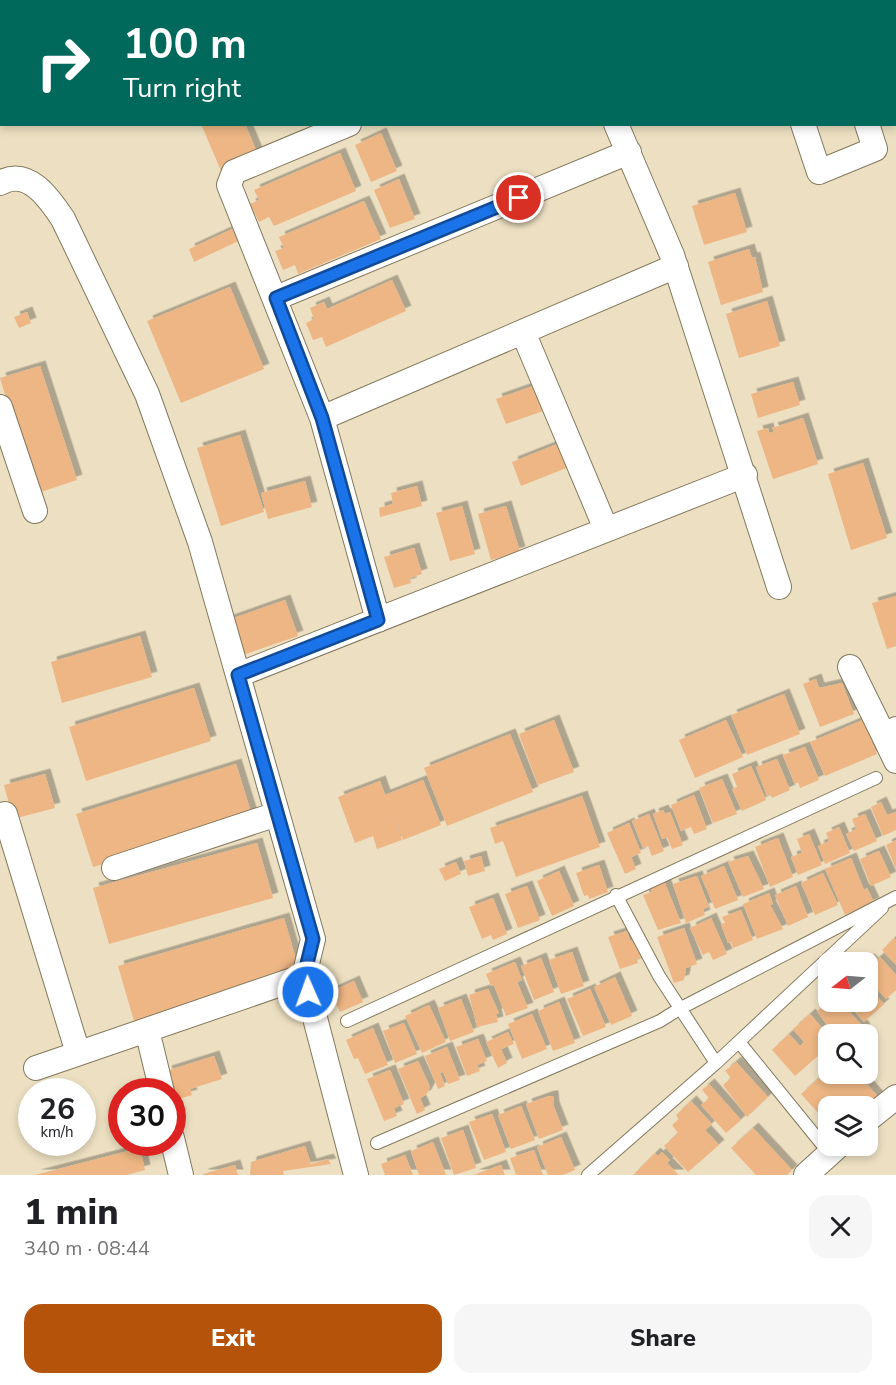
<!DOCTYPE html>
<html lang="en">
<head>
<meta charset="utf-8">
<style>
  body { margin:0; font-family:"Nunito Sans",sans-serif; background:#f6f6f6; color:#202124; height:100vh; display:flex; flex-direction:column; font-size:22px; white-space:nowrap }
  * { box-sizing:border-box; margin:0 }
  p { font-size:20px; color:#757577 }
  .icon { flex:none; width:33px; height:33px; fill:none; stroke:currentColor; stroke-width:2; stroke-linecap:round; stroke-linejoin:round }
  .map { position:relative; height:1175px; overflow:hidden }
  .sheet { display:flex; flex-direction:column; background:#fff; flex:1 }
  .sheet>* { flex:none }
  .banner { position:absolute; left:0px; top:0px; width:897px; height:126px; box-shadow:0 3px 9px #0003; background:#00695c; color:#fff; overflow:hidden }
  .needle { width:39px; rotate:253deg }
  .controls { position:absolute; left:818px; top:952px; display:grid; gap:12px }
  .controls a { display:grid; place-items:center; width:60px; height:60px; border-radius:12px; background:#fff; box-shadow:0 3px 9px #0003; font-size:30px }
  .speed { position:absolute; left:18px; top:1078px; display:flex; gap:12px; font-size:30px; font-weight:700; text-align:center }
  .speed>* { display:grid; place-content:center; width:78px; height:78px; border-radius:50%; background:#fff; box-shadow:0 3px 9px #0003; line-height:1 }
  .speed small { font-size:15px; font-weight:400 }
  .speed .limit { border:9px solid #d22; background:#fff; color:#111 }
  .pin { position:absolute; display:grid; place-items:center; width:51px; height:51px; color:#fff; margin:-26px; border:3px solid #fff; border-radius:50%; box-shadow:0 2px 6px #0007 }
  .me { position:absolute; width:66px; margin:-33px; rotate:358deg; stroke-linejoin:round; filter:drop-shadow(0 0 4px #0008) }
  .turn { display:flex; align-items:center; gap:21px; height:126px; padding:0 24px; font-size:27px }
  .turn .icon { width:78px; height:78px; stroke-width:2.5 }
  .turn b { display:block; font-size:42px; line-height:51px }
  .round { display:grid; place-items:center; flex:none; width:63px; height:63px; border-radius:18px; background:#f6f6f6 }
  .summary { display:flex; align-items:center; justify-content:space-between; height:102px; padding:0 24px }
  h1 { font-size:36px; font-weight:800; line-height:45px }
  .cta { display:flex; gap:12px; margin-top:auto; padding:12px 24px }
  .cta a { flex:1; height:69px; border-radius:18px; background:#b45309; color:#fff; font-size:24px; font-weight:800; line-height:69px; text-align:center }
  .cta a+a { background:#f6f6f6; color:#202124 }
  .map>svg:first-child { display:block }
  .building { fill:#edb684; filter:url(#shadow) }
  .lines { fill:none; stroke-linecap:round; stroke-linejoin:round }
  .lane-casing { stroke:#84785c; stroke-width:14 }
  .street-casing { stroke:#84785c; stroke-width:26 }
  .lane { stroke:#fff; stroke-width:12 }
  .street { stroke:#fff; stroke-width:24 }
  .route-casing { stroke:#114b97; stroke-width:15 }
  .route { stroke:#1a73e8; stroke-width:10 }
</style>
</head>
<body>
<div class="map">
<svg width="896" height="1175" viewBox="0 0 896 1175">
  <defs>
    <filter id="shadow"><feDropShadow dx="5.5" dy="-5.5" stdDeviation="0" flood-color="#0004"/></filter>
  </defs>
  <rect width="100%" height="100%" fill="#ede0c2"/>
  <path class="building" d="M 201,124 L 245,124 L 258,155 L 221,171 Z
    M 381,133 L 397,171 L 371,182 L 355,145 Z
    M 340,153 L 356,191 L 274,226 L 269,217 L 259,222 L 250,204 L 259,200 L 254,190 Z
    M 399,179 L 415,219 L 390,228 L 374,190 Z
    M 735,193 L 747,232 L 704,245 L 692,206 Z
    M 364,201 L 381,239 L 298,274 L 295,265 L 283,270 L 275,251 L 284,248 L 279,237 Z
    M 243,224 L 249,236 L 194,262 L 189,249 Z
    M 749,249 L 752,258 L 755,257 L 763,292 L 721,305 L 708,262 Z
    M 392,280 L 406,311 L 326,347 L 322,337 L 313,340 L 306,323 L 314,319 L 310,308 L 324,302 L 327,309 Z
    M 230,287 L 264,369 L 181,403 L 147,321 Z
    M 767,301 L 780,346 L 739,358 L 726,314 Z
    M 27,312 L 31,323 L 19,328 L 14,317 Z
    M 40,366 L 77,480 L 35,494 L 0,378 Z
    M 793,382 L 800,405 L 758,418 L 751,394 Z
    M 536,385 L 546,410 L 506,424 L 496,399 Z
    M 803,418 L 818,464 L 773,479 L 757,431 L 768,428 L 769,433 L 774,432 L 772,428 Z
    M 240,435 L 264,512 L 221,526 L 197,448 Z
    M 560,443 L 569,467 L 521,486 L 512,462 Z
    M 863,463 L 887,538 L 851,550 L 828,474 Z
    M 305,481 L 312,507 L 268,519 L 261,493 Z
    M 417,486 L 422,506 L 380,517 L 379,508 L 393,504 L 391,493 Z
    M 462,506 L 475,554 L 450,561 L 436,513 Z
    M 506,506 L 520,552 L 491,560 L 478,514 Z
    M 414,548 L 422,574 L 410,578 L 411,583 L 394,588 L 384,557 Z
    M 896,596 L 896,646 L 887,649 L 872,603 Z
    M 285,600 L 298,636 L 240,656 L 228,620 Z
    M 140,636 L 152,677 L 62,703 L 51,662 Z
    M 816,679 L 819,688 L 842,683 L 854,714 L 820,727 L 803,684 Z
    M 194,688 L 211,741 L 86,781 L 69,727 Z
    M 784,694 L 800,734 L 747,755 L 731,715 Z
    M 554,720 L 574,772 L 538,785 L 519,734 Z
    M 726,720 L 743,757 L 695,778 L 679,740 Z
    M 863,720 L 877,754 L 825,776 L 810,742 Z
    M 510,734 L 533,792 L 447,826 L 424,768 Z
    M 805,747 L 819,780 L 800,788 L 798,782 L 795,784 L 783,755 Z
    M 777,759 L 790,790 L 772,798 L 770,794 L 767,796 L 756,767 Z
    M 236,764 L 253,819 L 93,867 L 76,814 Z
    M 751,766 L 766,800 L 742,811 L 732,789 L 737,787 L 732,774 Z
    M 45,774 L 55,808 L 13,819 L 4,785 Z
    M 722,779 L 737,814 L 713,823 L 699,788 Z
    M 423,780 L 441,825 L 403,840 L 391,810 L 402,840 L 377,849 L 373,836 L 355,843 L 338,797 L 380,781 L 385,795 Z
    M 694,795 L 707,829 L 694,834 L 691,827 L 681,831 L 671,805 Z
    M 582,796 L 600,847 L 516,877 L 503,841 L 495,844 L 490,828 Z
    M 881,802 L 887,815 L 896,812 L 896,830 L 883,836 L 871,807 Z
    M 663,810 L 665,814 L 670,812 L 683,845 L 672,849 L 667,837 L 662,839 L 653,814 Z
    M 649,814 L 664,851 L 652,856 L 648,846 L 643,848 L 632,821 Z
    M 865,814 L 877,841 L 854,851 L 846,834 L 856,829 L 852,819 Z
    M 629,823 L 641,853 L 631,857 L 636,869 L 625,874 L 607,833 Z
    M 839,827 L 850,853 L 825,864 L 818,846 L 829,841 L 826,833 Z
    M 809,834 L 822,865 L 798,875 L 791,857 L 802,853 L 797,839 Z
    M 778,838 L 793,877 L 770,887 L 755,847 Z
    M 896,840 L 896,869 L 886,845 Z
    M 257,843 L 273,898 L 109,944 L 93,888 Z
    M 879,851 L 891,877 L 871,886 L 860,859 Z
    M 481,856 L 485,871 L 468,876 L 464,861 Z
    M 748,856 L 764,889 L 743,897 L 728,862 Z
    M 851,858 L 864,890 L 867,888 L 874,903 L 845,915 L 825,869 Z
    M 456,862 L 461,874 L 445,881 L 439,869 Z
    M 599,865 L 608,892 L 589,899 L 588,895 L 584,896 L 576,873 Z
    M 724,866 L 738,900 L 715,909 L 701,876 Z
    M 559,871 L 574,906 L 552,916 L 537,881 Z
    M 823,873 L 838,905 L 815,915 L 801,883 Z
    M 662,876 L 681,923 L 658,930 L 643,895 L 652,892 L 648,882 Z
    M 697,876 L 709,907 L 703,909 L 705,915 L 686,923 L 673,884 Z
    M 527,886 L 540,920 L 518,928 L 505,894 Z
    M 796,886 L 808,917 L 788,926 L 775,895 Z
    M 769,893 L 773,904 L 770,905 L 783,929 L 757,939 L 743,904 Z
    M 493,898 L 507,934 L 493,940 L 491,935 L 482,939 L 469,907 Z
    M 741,910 L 753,940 L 733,948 L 731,942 L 728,943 L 721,924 L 725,923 L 722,917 Z
    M 284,918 L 300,973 L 134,1021 L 118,966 Z
    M 711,918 L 727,954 L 713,960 L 709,952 L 703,955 L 690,928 Z
    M 684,928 L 697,964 L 686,968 L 684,980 L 674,983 L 657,937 Z
    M 627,931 L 630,941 L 635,940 L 641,958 L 637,959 L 638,963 L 620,969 L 608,937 Z
    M 894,938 L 896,940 L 896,965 L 882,950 Z
    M 572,952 L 584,986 L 561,994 L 549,960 Z
    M 880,957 L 896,975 L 896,990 L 886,999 L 867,978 L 867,963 L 864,963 L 869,959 L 873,963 Z
    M 541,958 L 554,992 L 534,1000 L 521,966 Z
    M 515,962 L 522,980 L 517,982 L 528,1008 L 506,1016 L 494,985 L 491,986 L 486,974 Z
    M 615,977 L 632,1016 L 611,1025 L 594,987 Z
    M 354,981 L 363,1002 L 340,1012 L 330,992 Z
    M 867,986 L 884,1004 L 864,1022 L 846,1002 L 867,1002 Z
    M 488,989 L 499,1013 L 496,1014 L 498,1022 L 477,1027 L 469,995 Z
    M 590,989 L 606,1027 L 583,1036 L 567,999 Z
    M 461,999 L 474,1032 L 450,1041 L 438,1008 Z
    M 559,1002 L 575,1043 L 553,1051 L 538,1011 Z
    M 828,1002 L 841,1002 L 865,1029 L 859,1035 L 834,1035 L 817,1011 Z
    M 429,1005 L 446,1042 L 422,1053 L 405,1016 Z
    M 532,1014 L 547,1049 L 522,1059 L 508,1024 Z
    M 810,1014 L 828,1035 L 828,1047 L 795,1076 L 772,1050 L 789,1034 L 800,1046 L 804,1042 L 793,1029 Z
    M 404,1023 L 417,1054 L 395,1063 L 383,1031 Z
    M 373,1028 L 388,1065 L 365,1074 L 358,1058 L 354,1059 L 346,1040 Z
    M 508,1032 L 514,1044 L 501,1049 L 507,1063 L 498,1068 L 486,1042 Z
    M 478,1039 L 487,1061 L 477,1065 L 480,1071 L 467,1076 L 456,1047 Z
    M 447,1047 L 460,1080 L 448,1084 L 443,1072 L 440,1073 L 445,1086 L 438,1089 L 425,1056 Z
    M 214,1056 L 222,1079 L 190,1089 L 192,1095 L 175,1100 L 166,1071 Z
    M 418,1061 L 430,1087 L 426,1095 L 420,1098 L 425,1110 L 417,1114 L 398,1069 Z
    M 736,1062 L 768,1097 L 747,1117 L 723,1085 L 731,1078 L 725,1071 Z
    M 390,1070 L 404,1104 L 394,1108 L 397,1116 L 384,1121 L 367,1079 Z
    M 828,1070 L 828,1074 L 858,1074 L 879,1098 L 867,1107 L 828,1107 L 828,1124 L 801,1094 Z
    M 709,1084 L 741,1120 L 726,1133 L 701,1105 L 709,1098 L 702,1090 Z
    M 549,1096 L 553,1096 L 554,1107 L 563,1130 L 539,1139 L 526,1104 Z
    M 691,1101 L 712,1124 L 705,1130 L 719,1145 L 688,1172 L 664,1146 L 678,1133 L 672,1125 L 679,1119 L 676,1115 Z
    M 521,1106 L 535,1140 L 511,1149 L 498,1115 Z
    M 492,1114 L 506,1152 L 484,1160 L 469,1122 Z
    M 753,1128 L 792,1170 L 787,1175 L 756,1175 L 731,1148 Z
    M 463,1130 L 476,1168 L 454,1175 L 441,1138 Z
    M 561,1137 L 575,1170 L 563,1175 L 548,1175 L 537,1147 Z
    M 433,1142 L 446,1175 L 419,1175 L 411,1151 Z
    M 305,1146 L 311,1164 L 328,1159 L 331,1164 L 283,1171 L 284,1175 L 250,1175 L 251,1162 Z
    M 140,1148 L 145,1170 L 127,1175 L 35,1175 Z
    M 534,1150 L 543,1175 L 516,1175 L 510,1158 Z
    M 662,1152 L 670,1160 L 667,1163 L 679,1175 L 633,1175 L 655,1153 L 658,1156 Z
    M 405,1155 L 413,1175 L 385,1175 L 381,1164 Z
    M 235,1165 L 238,1175 L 203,1175 L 203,1174 Z
    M 501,1165 L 505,1175 L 473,1175 Z"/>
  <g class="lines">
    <defs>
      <path id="lane" d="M 347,1021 L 876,778
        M 739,1042 L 830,1154
        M 716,1063 L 882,908
        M 377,1143 L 660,1021 L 679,1009 L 896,897
        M 588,1175 L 716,1063 L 659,976 L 616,895"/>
      <path id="street" d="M 559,0 L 560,2
        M 896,60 L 896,59
        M 616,124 L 672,255 L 779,587
        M 803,124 L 819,172 L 875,149 L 867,124
        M 0,183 C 28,167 49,198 63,219 L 147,394 L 200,542 L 313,939 L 304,976 L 356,1175
        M 276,298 L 629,152
        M 523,332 L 606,529
        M 0,407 L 35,511
        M 322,418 L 229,185 L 234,172 L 349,124
        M 378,620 L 322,418 L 676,266
        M 850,667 L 884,736
        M 238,675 L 745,475
        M 896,729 L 884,736 L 896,761
        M 5,814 L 78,1053
        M 114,868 L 277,814
        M 147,1030 L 162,1092
        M 36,1068 L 304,976
        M 867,1120 L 896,1097
        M 172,1138 L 181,1175
        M 806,1175 L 838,1146"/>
    </defs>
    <use href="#lane" class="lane-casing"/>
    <use href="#street" class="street-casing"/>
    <use href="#lane" class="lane"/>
    <use href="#street" class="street"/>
  </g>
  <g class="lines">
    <defs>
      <path id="route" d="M 308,992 L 304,976 L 313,939 L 238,675 L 378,620 L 322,418 L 276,298 L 519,198"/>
    </defs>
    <use href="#route" class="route-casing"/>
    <use href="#route" class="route"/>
  </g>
</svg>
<div class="controls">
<a><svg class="needle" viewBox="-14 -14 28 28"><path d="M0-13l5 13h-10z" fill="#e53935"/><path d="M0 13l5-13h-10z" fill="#757577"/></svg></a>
<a><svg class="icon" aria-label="search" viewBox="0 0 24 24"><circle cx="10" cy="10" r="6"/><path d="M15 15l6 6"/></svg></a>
<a><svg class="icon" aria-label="layers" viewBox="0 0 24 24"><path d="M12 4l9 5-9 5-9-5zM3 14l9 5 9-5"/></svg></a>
</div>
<div class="speed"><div>26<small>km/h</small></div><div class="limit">30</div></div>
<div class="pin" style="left:519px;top:198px;background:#d93025"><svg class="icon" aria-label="arrive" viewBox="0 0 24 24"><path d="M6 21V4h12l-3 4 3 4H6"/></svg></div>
<svg class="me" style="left:308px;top:992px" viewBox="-20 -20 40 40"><circle r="17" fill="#1a73e8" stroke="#fff" stroke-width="3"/><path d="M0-11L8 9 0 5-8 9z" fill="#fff"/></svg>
<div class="banner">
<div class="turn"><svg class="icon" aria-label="right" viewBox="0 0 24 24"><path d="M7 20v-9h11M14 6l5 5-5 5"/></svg><div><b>100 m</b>Turn right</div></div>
</div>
</div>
<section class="sheet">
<div class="summary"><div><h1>1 min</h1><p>340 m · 08:44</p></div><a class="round"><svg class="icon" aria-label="close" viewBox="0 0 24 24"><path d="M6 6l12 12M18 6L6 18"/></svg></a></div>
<div class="cta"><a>Exit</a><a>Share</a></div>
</section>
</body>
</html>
